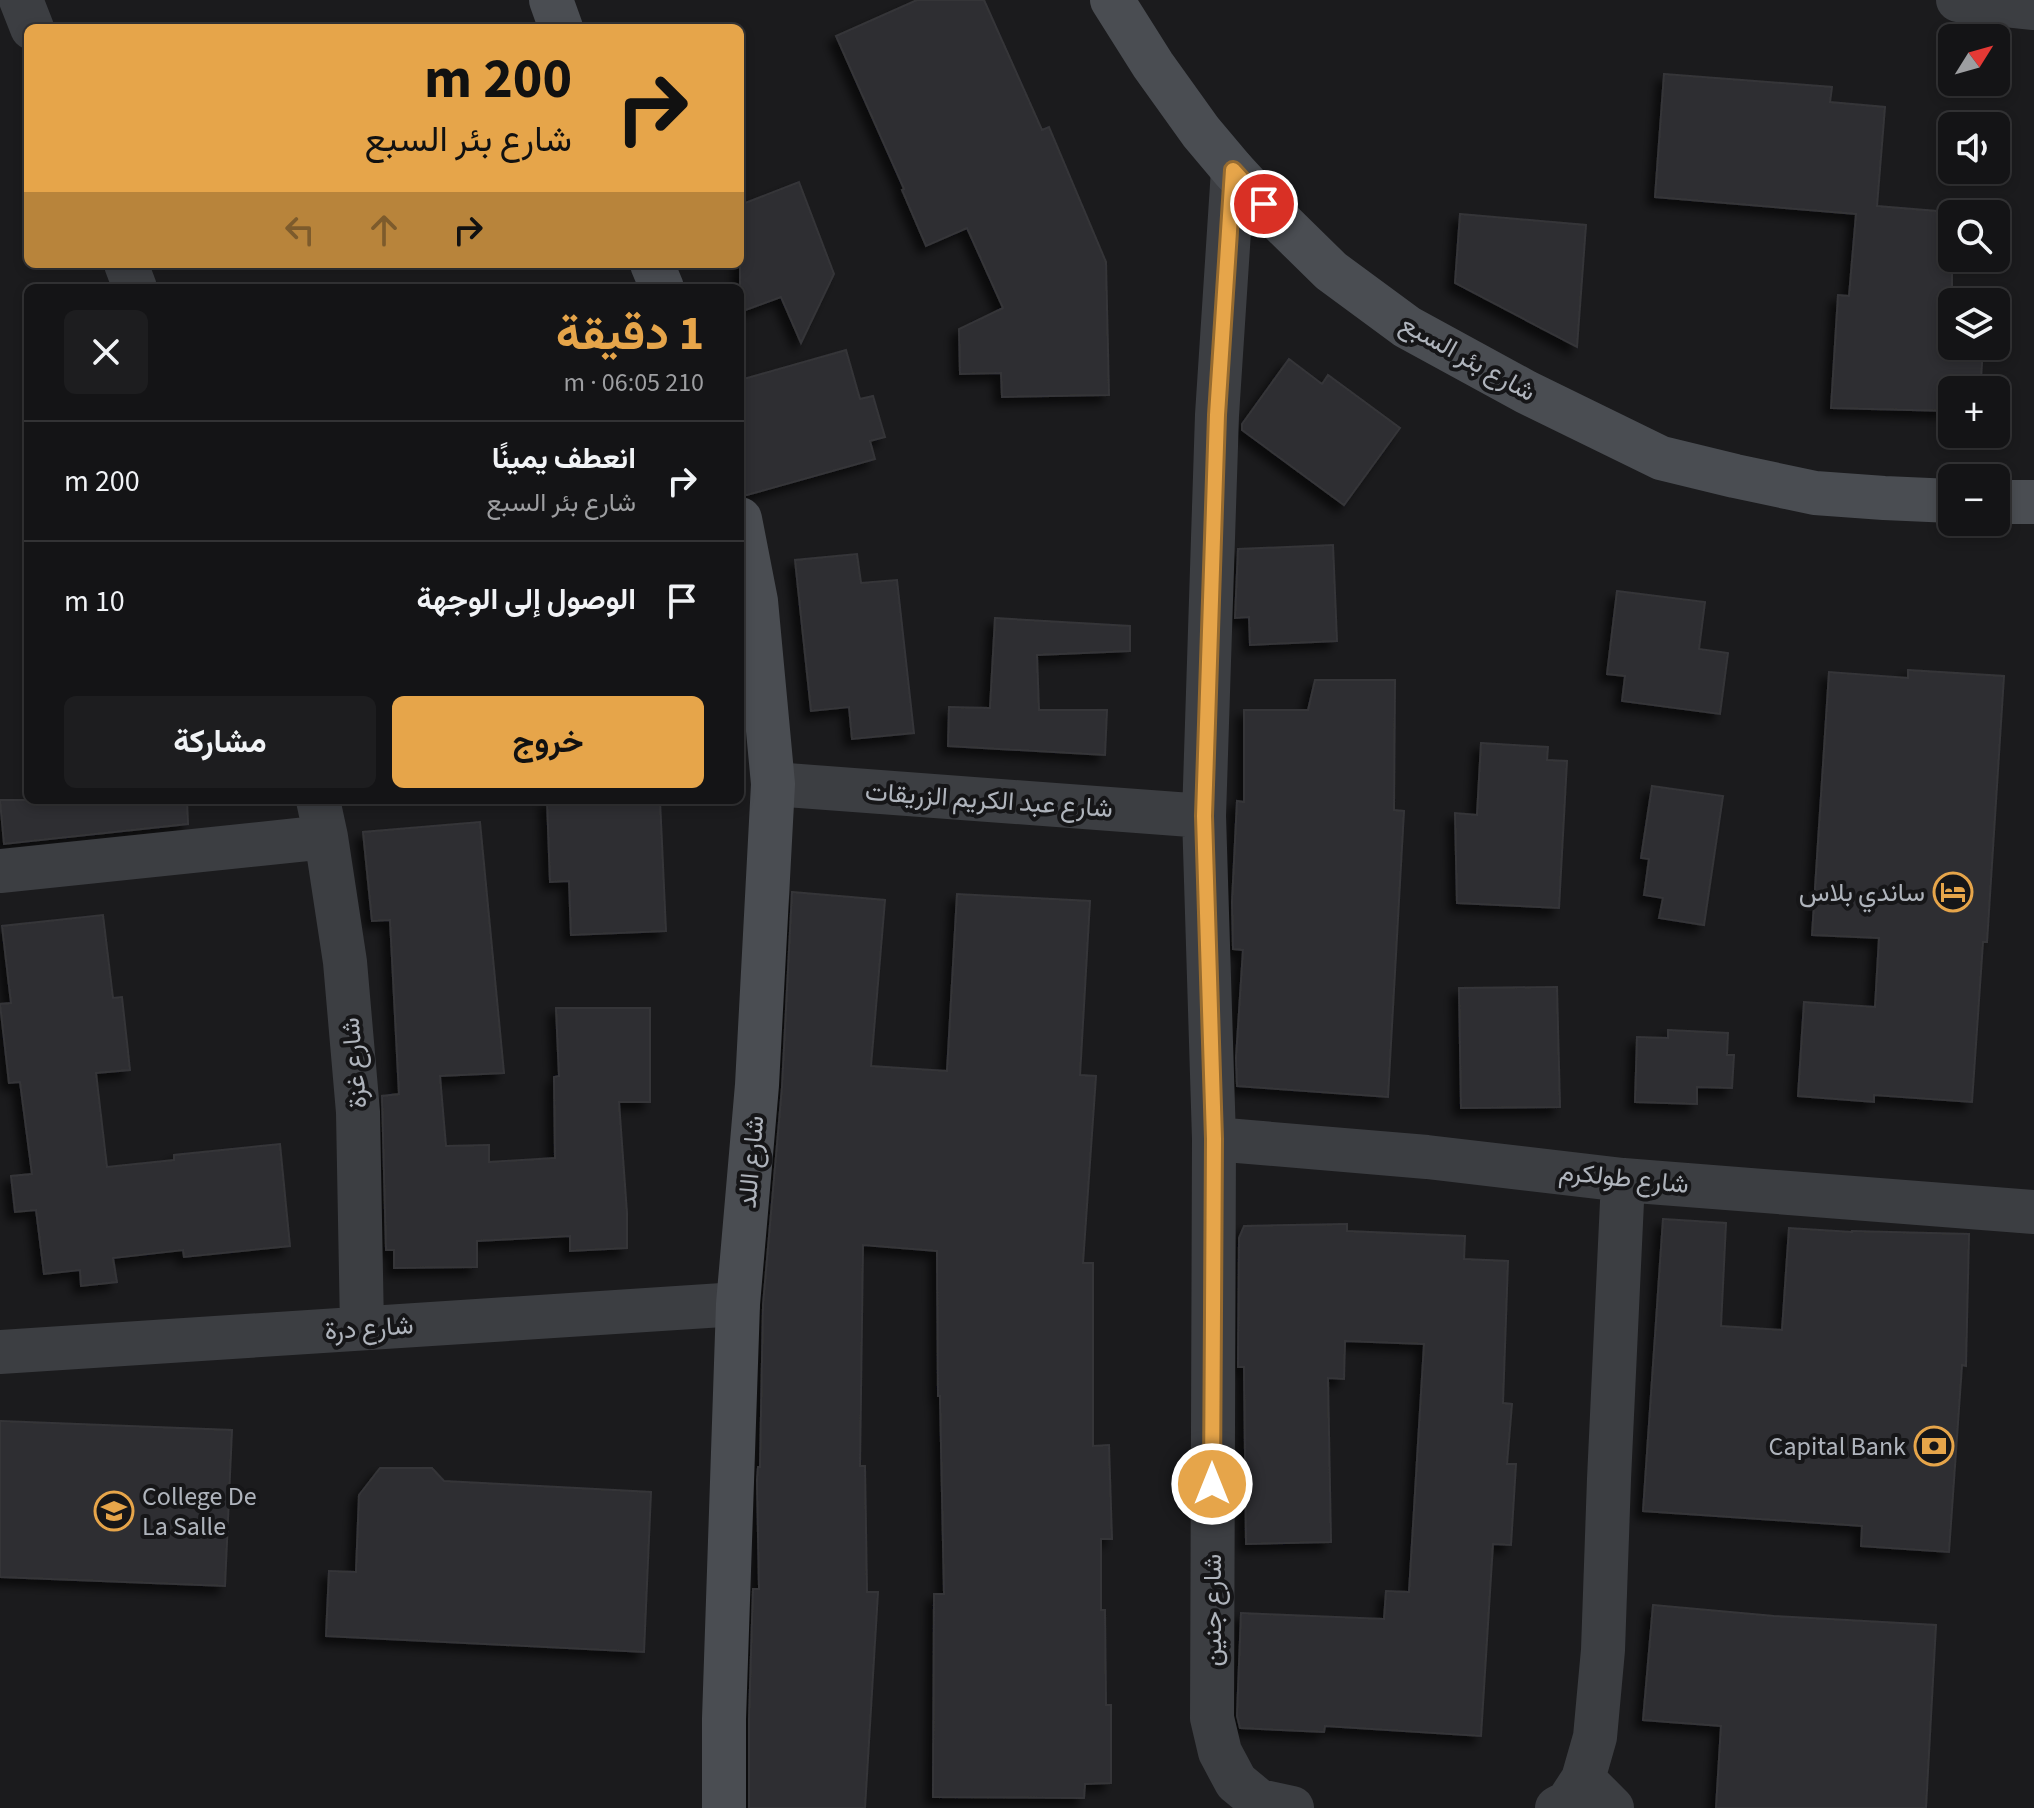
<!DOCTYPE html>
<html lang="ar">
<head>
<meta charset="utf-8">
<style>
  body { margin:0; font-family:"Source Sans 3",Vazirmatn,sans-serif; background:#1d1d1f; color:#f1f3f6; direction:rtl; height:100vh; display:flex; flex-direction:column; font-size:30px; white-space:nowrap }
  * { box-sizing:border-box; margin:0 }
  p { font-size:26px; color:#9d9ea1 }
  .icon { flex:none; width:44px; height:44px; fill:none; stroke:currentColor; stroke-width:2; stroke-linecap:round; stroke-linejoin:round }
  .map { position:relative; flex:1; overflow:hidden; direction:ltr }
  .side { position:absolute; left:24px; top:284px; width:720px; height:520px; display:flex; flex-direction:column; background:#141416; border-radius:12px; box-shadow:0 4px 12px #0003,0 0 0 2px #333335; direction:rtl }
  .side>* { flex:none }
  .banner { position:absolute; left:24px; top:24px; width:720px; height:244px; border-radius:12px; box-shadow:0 4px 12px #0003,0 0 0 2px #333335; direction:rtl; background:#e6a54a; color:#111; overflow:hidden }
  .needle { width:52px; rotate:53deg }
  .controls { position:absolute; left:1938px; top:24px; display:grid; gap:16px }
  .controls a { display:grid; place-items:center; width:72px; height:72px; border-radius:12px; background:#141416; box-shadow:0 4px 12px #0003,0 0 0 2px #333335; font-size:40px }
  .pin { position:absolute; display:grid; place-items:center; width:68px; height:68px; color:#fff; margin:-34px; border:4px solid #fff; border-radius:50%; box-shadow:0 2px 8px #0007 }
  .me { position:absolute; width:88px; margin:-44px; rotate:0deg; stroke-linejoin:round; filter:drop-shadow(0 0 6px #0008) }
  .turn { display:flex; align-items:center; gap:28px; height:168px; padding:0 40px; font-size:36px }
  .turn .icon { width:104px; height:104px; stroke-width:2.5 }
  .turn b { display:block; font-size:56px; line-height:68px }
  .lanes { display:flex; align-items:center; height:76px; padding:0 40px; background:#0003; justify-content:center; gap:40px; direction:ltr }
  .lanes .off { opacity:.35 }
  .round { display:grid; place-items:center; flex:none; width:84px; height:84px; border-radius:12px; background:#1d1d1f }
  .head { display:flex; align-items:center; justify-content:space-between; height:136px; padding:0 40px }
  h1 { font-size:48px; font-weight:700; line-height:60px; color:#e6a54a }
  .cta { display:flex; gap:16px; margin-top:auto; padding:16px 40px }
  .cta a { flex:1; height:92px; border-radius:12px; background:#e6a54a; color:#111; font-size:32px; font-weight:700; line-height:92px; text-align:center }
  .cta a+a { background:#1d1d1f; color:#f1f3f6 }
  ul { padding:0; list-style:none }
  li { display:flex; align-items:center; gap:24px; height:120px; padding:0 40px; border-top:2px solid #333335 }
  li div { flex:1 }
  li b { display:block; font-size:30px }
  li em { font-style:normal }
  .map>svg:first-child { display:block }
  .building { fill:#2e2e31; stroke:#353539; stroke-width:2; filter:url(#shadow) }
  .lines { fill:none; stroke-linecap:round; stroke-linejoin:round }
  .street { stroke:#3c3e42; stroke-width:44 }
  .secondary { stroke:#4a4d52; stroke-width:44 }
  .route-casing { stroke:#966b30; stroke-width:20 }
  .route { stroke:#e6a54a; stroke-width:14 }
  .labels { text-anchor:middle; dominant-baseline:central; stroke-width:8; stroke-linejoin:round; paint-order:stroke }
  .street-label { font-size:26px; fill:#afb4bc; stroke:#161618 }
  .poi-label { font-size:26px; fill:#afb4bc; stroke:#161618; text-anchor:end }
</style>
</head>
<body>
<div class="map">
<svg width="2034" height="1808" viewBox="0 0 2034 1808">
  <defs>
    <filter id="shadow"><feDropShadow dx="-7" dy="7" stdDeviation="4" flood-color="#0009"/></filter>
  </defs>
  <rect width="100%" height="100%" fill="#1b1b1d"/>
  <path class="building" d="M 917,0 L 984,0 L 1042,130 L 1049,127 L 1106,262 L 1109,395 L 1002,397 L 1001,373 L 960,374 L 959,329 L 1003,308 L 967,228 L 926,246 L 902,190 L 904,189 L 836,36 Z
    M 1664,74 L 1832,87 L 1830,102 L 1885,107 L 1877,206 L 1962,213 L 1952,214 L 1952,258 L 1959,258 L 1959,260 L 1952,259 L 1952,346 L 1983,346 L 1981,380 L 1970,390 L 1952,390 L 1952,407 L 1948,411 L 1831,408 L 1838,295 L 1849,296 L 1856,214 L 1655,197 Z
    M 799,182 L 834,274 L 801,343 L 781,297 L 740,312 L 740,205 Z
    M 1460,214 L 1586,225 L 1577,347 L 1455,283 Z
    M 846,350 L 860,399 L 873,396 L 885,437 L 870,441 L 875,459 L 747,495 L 740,495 L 740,380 Z
    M 1289,359 L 1322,384 L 1328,375 L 1400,428 L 1344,505 L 1242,430 L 1242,424 Z
    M 1333,545 L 1337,641 L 1250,645 L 1249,617 L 1235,618 L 1238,549 Z
    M 857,554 L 861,583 L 897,580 L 914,733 L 852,739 L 849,707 L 811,711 L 795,560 Z
    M 1617,591 L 1705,602 L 1699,649 L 1728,653 L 1720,714 L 1622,701 L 1625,676 L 1607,674 Z
    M 995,618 L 1130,626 L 1130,651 L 1037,655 L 1039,710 L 1107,710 L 1105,755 L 948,746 L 949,707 L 990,708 Z
    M 1908,670 L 2004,676 L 1987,942 L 1983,942 L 1972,1102 L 1874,1095 L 1874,1102 L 1798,1096 L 1804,1002 L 1875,1007 L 1879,938 L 1812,935 L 1829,672 L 1908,678 Z
    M 1315,680 L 1395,680 L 1394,810 L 1404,811 L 1388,1097 L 1237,1086 L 1236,1058 L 1243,950 L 1233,949 L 1232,902 L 1237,801 L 1244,802 L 1244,710 L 1308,710 Z
    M 1481,743 L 1548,747 L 1547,760 L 1567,761 L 1559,908 L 1457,903 L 1455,813 L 1477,815 Z
    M 1652,786 L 1723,796 L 1704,925 L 1659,918 L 1663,898 L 1644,895 L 1649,859 L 1641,858 Z
    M 0,800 L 187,800 L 188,824 L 4,844 Z
    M 547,800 L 660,800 L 666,931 L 571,935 L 569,881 L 550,882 Z
    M 480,822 L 504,1073 L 440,1076 L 446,1146 L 489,1145 L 489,1162 L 555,1158 L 554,1077 L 559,1076 L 556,1008 L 650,1008 L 650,1102 L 619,1102 L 627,1213 L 627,1248 L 570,1251 L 570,1236 L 477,1241 L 477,1267 L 394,1268 L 394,1250 L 386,1250 L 382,1096 L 399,1094 L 390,920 L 372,921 L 363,832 Z
    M 792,892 L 885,900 L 871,1066 L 947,1071 L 957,894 L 1090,901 L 1080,1075 L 1096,1076 L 1083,1263 L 1093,1263 L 1093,1446 L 1109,1445 L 1112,1539 L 1101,1539 L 1101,1610 L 1105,1610 L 1106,1705 L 1111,1705 L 1111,1783 L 1085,1784 L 1084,1798 L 933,1797 L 934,1594 L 944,1594 L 940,1396 L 938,1396 L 937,1251 L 863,1245 L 860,1466 L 865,1466 L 867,1592 L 878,1592 L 865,1808 L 749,1808 L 749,1719 L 753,1589 L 759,1589 L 757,1480 L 758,1467 L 760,1467 L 763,1305 L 782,1087 Z
    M 103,915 L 113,998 L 122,997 L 130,1070 L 96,1073 L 107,1167 L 174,1160 L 174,1155 L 280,1144 L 290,1246 L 184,1257 L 183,1250 L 113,1258 L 117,1282 L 81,1286 L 80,1270 L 44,1274 L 36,1210 L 15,1212 L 11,1176 L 32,1174 L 20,1082 L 9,1083 L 0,1004 L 11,1003 L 2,926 Z
    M 1557,987 L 1560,1107 L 1461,1108 L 1459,988 Z
    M 1668,1030 L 1728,1033 L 1727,1055 L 1734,1055 L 1732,1088 L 1697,1087 L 1697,1104 L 1635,1102 L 1637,1037 L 1668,1038 Z
    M 1663,1219 L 1726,1223 L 1721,1326 L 1782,1330 L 1789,1228 L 1852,1232 L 1852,1231 L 1969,1234 L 1966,1366 L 1962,1365 L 1949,1552 L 1861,1546 L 1862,1526 L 1643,1511 Z
    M 1347,1224 L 1347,1231 L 1465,1236 L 1464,1259 L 1508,1261 L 1503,1403 L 1512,1404 L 1507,1464 L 1516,1464 L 1511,1545 L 1493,1544 L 1481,1736 L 1325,1726 L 1324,1732 L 1240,1728 L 1237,1716 L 1241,1613 L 1384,1619 L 1386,1591 L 1409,1592 L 1424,1344 L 1345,1341 L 1344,1379 L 1328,1378 L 1331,1542 L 1246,1544 L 1244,1367 L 1238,1367 L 1239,1238 L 1244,1226 Z
    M 0,1421 L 232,1430 L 225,1586 L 0,1577 Z
    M 380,1468 L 432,1468 L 444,1481 L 651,1492 L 644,1652 L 326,1636 L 329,1571 L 356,1572 L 359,1495 Z
    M 1653,1605 L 1774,1616 L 1936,1625 L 1926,1808 L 1716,1808 L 1721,1726 L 1643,1720 Z"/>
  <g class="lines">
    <path class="street" d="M 21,0 L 32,28
      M 1958,0 L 2034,8
      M 1233,170 L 1217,415 L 1204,816 L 1214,1139 L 1212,1718 L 1220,1752 L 1236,1782 L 1259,1801 L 1292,1808
      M 126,264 L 135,288
      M 773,784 L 1204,816
      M 318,800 L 326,837 L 345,962 L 358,1112 L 362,1328
      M 0,871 L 326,837
      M 1214,1139 L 1427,1157 L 1623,1180 L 2034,1212
      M 0,1352 L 738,1304
      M 1583,1779 L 1612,1808
      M 1557,1808 L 1568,1802 L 1583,1779 L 1595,1737 L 1603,1650 L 1609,1479 L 1623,1180"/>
    <path class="secondary" d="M 551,0 L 561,28
      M 1112,0 L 1153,65 L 1201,132 L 1233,170 L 1280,221 L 1331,271 L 1407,327 L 1526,392 L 1661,458 L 1735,476 L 1815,493 L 1884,498 L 1952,501
      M 652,264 L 662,288
      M 1996,502 L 2034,502
      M 724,1808 L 724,1719 L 738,1304 L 757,1085 L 773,784 L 756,601 L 740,519"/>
  </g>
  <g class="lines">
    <defs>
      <path id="route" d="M 1212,1484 L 1214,1139 L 1204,816 L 1217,415 L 1233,170 L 1264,204"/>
    </defs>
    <use href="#route" class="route-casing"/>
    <use href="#route" class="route"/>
  </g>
  <defs>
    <symbol id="hotel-ring" viewBox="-11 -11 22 22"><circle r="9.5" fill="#161618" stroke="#e6a54a" stroke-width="1.5"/><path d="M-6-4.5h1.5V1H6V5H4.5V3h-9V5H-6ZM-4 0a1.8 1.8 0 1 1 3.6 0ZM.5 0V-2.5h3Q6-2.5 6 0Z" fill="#e6a54a"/></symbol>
    <symbol id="bank-ring" viewBox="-11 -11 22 22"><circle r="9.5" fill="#161618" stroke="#e6a54a" stroke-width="1.5"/><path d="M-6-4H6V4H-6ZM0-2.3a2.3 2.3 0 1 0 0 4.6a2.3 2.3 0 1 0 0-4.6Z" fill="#e6a54a"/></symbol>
    <symbol id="school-ring" viewBox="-11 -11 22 22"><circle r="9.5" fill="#161618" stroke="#e6a54a" stroke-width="1.5"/><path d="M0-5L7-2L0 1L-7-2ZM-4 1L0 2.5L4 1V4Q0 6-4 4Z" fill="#e6a54a"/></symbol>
  </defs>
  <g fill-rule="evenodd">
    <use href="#hotel-ring" x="1931" y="870" width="44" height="44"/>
    <use href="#bank-ring" x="1912" y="1424" width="44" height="44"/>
    <use href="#school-ring" x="92" y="1489" width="44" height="44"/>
  </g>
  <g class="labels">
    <g class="street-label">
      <text transform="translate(1468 358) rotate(29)">شارع بئر السبع</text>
      <text transform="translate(989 800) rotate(4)">شارع عبد الكريم الزريقات</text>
      <text transform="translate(354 1063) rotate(-95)">شارع غزة</text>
      <text transform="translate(751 1162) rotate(-85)">شارع اللد</text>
      <text transform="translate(1624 1178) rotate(6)">شارع طولكرم</text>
      <text transform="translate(369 1328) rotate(-4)">شارع درة</text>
      <text transform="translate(1212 1610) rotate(-90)">شارع جنين</text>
    </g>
    <g class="poi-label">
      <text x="1925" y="892">ساندي بلاس</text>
      <text x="1906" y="1446">Capital Bank</text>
      <text x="142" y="1496" text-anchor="start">College De<tspan x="142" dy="30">La Salle</tspan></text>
    </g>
  </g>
</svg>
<div class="controls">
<a><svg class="needle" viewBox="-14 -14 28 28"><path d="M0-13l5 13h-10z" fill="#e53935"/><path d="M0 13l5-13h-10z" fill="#9d9ea1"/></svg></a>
<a><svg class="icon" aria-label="sound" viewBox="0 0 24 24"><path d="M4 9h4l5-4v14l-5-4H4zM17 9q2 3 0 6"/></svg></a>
<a><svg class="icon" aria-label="search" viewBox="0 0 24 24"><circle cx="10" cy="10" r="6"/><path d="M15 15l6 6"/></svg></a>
<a><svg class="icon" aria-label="layers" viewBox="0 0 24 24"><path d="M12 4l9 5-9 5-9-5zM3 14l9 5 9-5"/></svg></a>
<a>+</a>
<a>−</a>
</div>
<div class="pin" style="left:1264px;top:204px;background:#d93025"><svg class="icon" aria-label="arrive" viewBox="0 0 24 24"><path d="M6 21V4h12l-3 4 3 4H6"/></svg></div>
<svg class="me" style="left:1212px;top:1484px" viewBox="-20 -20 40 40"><circle r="17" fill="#e6a54a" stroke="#fff" stroke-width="3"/><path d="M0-11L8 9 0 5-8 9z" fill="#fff"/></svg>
<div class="banner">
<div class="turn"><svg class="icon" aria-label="right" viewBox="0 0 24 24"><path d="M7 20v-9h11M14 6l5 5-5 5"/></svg><div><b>200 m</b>شارع بئر السبع</div></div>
<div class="lanes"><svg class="icon off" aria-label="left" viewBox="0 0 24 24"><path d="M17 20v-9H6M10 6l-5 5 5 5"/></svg><svg class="icon off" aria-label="ahead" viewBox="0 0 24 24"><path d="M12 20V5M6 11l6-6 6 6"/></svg><svg class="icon" aria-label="right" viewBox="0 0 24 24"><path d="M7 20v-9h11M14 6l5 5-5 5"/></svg></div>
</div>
<section class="side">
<div class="head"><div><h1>1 دقيقة</h1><p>210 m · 06:05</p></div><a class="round"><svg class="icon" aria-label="close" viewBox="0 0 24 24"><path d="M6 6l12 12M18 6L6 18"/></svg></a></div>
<ul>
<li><svg class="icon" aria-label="right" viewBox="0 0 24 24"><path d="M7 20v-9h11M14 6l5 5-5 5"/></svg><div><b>انعطف يمينًا</b><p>شارع بئر السبع</p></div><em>200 m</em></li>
<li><svg class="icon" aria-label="arrive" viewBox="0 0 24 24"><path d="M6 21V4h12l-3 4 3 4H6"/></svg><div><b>الوصول إلى الوجهة</b></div><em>10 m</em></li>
</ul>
<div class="cta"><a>خروج</a><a>مشاركة</a></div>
</section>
</div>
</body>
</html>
